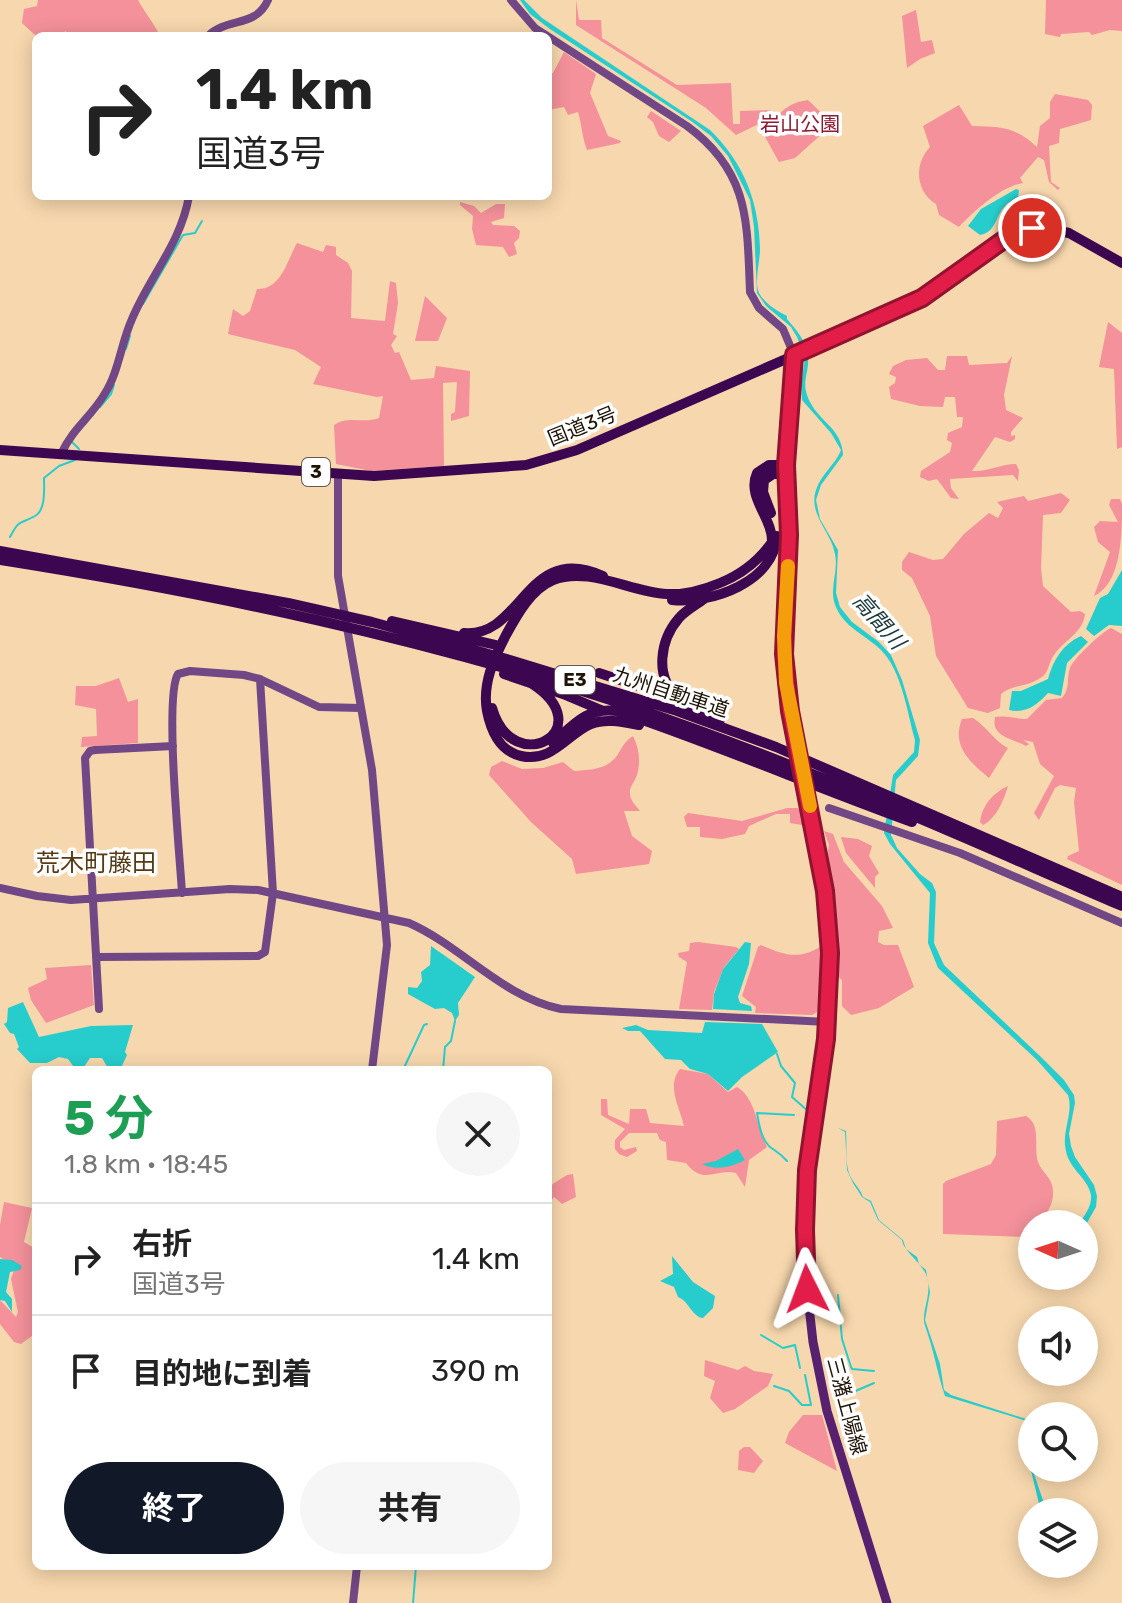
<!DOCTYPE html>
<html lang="ja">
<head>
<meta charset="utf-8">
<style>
  body { margin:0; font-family:Rubik,"Noto Sans JP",sans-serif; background:#f6f6f6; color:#222; height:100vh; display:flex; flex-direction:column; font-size:30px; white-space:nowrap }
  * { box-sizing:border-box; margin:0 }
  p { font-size:26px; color:#767676 }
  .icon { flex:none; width:44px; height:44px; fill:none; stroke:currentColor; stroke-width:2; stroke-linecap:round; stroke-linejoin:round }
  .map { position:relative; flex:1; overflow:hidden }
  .panel { position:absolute; left:32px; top:1066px; width:520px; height:504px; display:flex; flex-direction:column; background:#fff; border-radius:12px; box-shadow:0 4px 20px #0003 }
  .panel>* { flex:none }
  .top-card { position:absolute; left:32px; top:32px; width:520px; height:168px; border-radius:12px; box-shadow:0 4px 20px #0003; background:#fff; color:#222; overflow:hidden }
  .needle { width:52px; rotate:273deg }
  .fabs { position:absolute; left:1018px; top:1210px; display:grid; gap:16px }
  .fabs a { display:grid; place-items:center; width:80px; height:80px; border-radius:50%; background:#fff; box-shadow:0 4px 20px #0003; font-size:40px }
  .pin { position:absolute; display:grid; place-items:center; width:68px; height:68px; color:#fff; margin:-34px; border:4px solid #fff; border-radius:50%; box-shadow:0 2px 8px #0007 }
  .me { position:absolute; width:88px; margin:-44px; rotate:357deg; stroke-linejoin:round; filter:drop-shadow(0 0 6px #0008) }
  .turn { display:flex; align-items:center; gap:28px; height:168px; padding:0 32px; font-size:36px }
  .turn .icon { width:104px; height:104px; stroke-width:2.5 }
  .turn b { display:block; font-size:56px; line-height:68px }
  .round { display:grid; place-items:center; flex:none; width:84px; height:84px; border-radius:42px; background:#f6f6f6 }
  .summary { display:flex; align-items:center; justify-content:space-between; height:136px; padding:0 32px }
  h1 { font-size:48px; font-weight:700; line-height:60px; color:#1e9e55 }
  .cta { display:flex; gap:16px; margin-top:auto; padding:16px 32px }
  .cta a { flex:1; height:92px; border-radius:48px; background:#111827; color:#fff; font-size:32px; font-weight:700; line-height:92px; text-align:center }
  .cta a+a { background:#f6f6f6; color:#222 }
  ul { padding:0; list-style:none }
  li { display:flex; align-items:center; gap:24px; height:112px; padding:0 32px; border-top:2px solid #e0e0e0 }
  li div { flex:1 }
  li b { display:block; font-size:30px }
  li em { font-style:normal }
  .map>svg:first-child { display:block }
  .green { fill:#f4919a }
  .water { fill:#27cdcc }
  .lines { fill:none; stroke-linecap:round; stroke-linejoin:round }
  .stream { stroke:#27cdcc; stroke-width:2 }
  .secondary { stroke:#714785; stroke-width:8 }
  .primary { stroke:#57216f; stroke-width:9 }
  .highway { stroke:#3c0651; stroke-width:10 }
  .route-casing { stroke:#92132f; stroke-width:20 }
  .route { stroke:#e11d48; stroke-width:14 }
  .slow { stroke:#f59e0b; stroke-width:14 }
  .labels { text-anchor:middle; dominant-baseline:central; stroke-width:7; stroke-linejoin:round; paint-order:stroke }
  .shield { fill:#fefefe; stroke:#615a4f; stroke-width:2 }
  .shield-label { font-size:18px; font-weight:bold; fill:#1e1304 }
  .park-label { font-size:20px; fill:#8e1b35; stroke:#fefefe }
  .street-label { font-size:20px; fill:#1e1304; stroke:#fefefe }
  .water-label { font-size:22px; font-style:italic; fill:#183837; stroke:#fefefe }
  .quarter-label { font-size:24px; fill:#553a13; stroke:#fefefe }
</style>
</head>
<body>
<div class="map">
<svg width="1122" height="1603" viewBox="0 0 1122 1603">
  <rect width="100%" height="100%" fill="#f7d7ad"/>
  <path class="green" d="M 38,0 L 138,0 C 145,13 154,23 160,36 L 71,36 L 65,31 L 63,36 L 36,36 L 22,23 L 24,9 L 37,6 Z
    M 576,0 L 579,20 L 601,20 L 602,38 L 677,85 L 731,83 L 733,124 L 740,124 L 740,111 L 771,110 L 773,117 L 736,135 L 706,108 L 576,25 Z
    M 1046,0 L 1122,0 L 1122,31 L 1110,30 L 1092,35 L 1089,32 L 1061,34 L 1060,37 L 1045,34 Z
    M 916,10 L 921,42 L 932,40 L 935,53 L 920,59 L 907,68 L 902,16 Z
    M 564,52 L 596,74 L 590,93 L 608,136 L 621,141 L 620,143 L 587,150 C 582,137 582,125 578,112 L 568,115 L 564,107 L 548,110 L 548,75 L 553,73 Z
    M 1055,94 L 1088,100 L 1092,105 L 1091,120 L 1060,129 L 1059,143 L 1049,146 L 1051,182 L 1060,188 L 1058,190 L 1049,182 L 1044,160 L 1038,157 L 1020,178 L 1023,183 C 1002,186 974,211 959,227 L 939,215 L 936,204 C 915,191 914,164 930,147 L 923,126 L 959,105 L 972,126 C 1001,127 1014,126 1037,147 L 1040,126 L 1050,118 L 1050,102 Z
    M 808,100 L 833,124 L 795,158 L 779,162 L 764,135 C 776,116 785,103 808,100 Z
    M 651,111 L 681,131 L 669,142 L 659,136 L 653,122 L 647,117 Z
    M 460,202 L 474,206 L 481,213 L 496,204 L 505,204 L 504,218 L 491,222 L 493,225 L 514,226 L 520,231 L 519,238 L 514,243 L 517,254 L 509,257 L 503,247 L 476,245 L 472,229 L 473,216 L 460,205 Z
    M 297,243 L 323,252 L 326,245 L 336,247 L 336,255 L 348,263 L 352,271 L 351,318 L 385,321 L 390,281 L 396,283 L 398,303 L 393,334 L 397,336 L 391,345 L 395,353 L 399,352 L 411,380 L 434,378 L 436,366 L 470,371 L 469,416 L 451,421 L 451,414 L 455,412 L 457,382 L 443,383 L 444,466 L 371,471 L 336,464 L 334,425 C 348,415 363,424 379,418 L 383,396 L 377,397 L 313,384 L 321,367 L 295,350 L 228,334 L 233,309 L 243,316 L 250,311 L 257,289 C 281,290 287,261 297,243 Z
    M 425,296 L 447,318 L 438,341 L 415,341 Z
    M 1108,322 L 1122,333 L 1122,447 L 1117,449 L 1114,369 L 1099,367 Z
    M 947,356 L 967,356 L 969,365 L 1007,363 L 1012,356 L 1004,395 L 1006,410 L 1023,418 L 1011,432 L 1011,436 L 1015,435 L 1015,439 L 1010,442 L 995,437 L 972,471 C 988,472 1001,464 1016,464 L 1019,470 L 1018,481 L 1013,475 L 950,479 L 951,488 L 959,499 L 951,498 L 937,479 L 929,481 L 920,477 L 921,471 L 950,452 L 952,443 L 947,440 L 948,433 L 962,427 L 963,417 L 957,417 L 955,397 L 945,397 L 943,407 L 920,406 L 891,399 L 889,387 L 895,383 L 896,377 L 889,374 L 893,366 L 906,360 L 927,358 L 938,370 L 945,370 Z
    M 1061,493 L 1070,500 L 1061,513 L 1043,515 L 1041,568 L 1043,586 L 1071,612 L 1080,611 L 1085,614 C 1083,633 1064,640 1054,655 C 1047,665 1050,674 1037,680 C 1024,687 1012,685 1001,694 L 1000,708 L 988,713 L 968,708 L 936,656 L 930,616 L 912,578 L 902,570 L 902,562 L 909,552 L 933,560 L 943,559 L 964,534 L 989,513 L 998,518 L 1003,508 L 997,502 L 1024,496 L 1028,501 Z
    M 1111,499 L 1120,499 L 1122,504 C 1122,533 1122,583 1094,596 L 1110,552 L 1098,542 L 1094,527 L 1100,521 L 1118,522 L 1109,505 Z
    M 1111,628 L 1122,634 L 1122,885 L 1067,859 L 1068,856 L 1079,851 L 1074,802 L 1076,788 L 1060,785 L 1055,788 L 1039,820 L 1034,813 L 1054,776 L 1040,764 L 1033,742 L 1023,740 L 1029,744 L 1026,746 C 1011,738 991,737 995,717 C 1008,715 1015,719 1027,719 L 1046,700 L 1062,698 C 1071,687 1066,680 1070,668 C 1073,659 1103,631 1111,628 Z
    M 119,678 L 128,702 L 138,699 L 138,743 L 81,747 L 82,737 L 97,736 L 96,709 L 75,705 L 76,686 L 96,686 Z
    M 973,718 C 987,727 994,741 1008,748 L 989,778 C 970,762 951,746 962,719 Z
    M 633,736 C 639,748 641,761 637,775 C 635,782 629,786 630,794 C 630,800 636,806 640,811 L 624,811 L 632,836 L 652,851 L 649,864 L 576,874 L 572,859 L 531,822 L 489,775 L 491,767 L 502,761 L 522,769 L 543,768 L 563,762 L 574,771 C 587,770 602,770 612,761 C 621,754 621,743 633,736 Z
    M 1008,786 C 1004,800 996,819 983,825 L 980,822 C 982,805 993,793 1008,786 Z
    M 787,808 L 798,808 L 803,815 L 802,825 L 790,823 L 790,814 L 776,814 L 749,826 L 745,834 L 722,839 L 700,837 L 700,827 L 687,827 L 684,817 L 688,813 L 742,821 Z
    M 824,831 L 833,834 L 844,862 L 882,906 L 893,928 L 879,931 L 878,942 L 884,945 L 898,945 L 914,987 L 879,1008 L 851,1015 L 842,1006 L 842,980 L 837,976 L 838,956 L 825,866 L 829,845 Z
    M 841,837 L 858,839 L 872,846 L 869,856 L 879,873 L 875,877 L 875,888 L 846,853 Z
    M 698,942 L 736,947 L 739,949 L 724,967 L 714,992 L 712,1010 L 679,1009 L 687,962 L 679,957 L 678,953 L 689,951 L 690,943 Z
    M 761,945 C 784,955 798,960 820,947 L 820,1010 L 812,1015 L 755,1013 L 756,1007 L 742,996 L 758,947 Z
    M 91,965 L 94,1005 L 46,1023 L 31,1000 L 28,988 L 47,979 L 45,968 Z
    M 680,1069 L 708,1074 L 728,1092 L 737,1087 C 756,1098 757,1128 767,1147 L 749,1160 L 745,1187 L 736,1173 C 715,1168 704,1186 686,1163 L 667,1160 L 666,1142 L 660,1140 L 657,1133 L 629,1133 L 620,1142 L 620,1147 L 624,1150 L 636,1147 L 637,1151 L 627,1157 L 619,1154 L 615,1149 L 615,1140 L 625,1129 L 601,1115 L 601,1099 L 607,1099 L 608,1115 L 629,1124 L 630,1109 L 646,1109 L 650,1123 L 684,1126 C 680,1108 666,1086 680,1069 Z
    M 1026,1116 C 1042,1125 1033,1146 1038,1162 C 1042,1173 1052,1177 1053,1190 C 1054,1204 1047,1213 1039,1224 L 1032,1224 L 1032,1233 L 1024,1237 L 943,1234 L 943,1184 L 946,1181 L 991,1164 L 996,1155 L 997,1121 Z
    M 573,1174 L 576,1197 L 562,1204 L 554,1197 L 548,1205 L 548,1187 L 567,1175 Z
    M 4,1202 L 32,1208 L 24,1242 L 36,1249 L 36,1333 L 21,1344 L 14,1342 L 0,1324 L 0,1300 L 16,1317 L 18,1312 L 11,1279 L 15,1267 L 0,1257 L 0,1225 Z
    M 705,1360 L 738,1370 L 745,1366 L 754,1371 L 773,1374 L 768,1386 L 735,1409 L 723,1413 L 710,1398 L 715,1381 L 704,1376 Z
    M 803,1415 L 822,1415 L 837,1471 L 785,1443 L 789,1432 Z
    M 744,1447 L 750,1447 L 763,1461 L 754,1473 L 738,1470 L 739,1451 Z"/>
  <path class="water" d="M 520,0 L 524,0 L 542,18 L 710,130 C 744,163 759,202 760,249 C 760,262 754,282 759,293 C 765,304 777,311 787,316 L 787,319 C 797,331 807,341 808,358 C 809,376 800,382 810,402 C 820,422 842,429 843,455 L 821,485 L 816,500 L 820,519 L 838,550 L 836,593 L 840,607 L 852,622 L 879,642 L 891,655 L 902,680 L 920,740 L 918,756 L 896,780 L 891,835 L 897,848 L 920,874 L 932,883 L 936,892 L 934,943 L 944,965 L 1041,1057 L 1064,1080 L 1074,1095 L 1075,1103 L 1069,1134 L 1071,1146 L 1075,1157 L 1094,1185 L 1097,1196 L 1096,1207 L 1084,1228 L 1084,1224 L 1079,1224 C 1085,1215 1092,1206 1091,1195 C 1088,1178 1069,1169 1066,1151 C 1061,1132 1074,1113 1068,1095 L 1037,1060 L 938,968 L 928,943 L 930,893 L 890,844 L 884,833 L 893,775 L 914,752 L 915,740 C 907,712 902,670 880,649 C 865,635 844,627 836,607 C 828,589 839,572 835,554 C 831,531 808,515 816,490 C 821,474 836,464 841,450 L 831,433 L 802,400 L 801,385 L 805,358 L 797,337 L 791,327 L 766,306 L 757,293 L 754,227 L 750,200 L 728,156 L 711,136 L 691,121 L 550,29 L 530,14 Z
    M 1016,189 L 1019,190 L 1018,197 C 1017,197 1006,204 1006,205 C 995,215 997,232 980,235 L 968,226 L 981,209 Z
    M 1122,570 L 1122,626 L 1109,625 L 1094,636 L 1086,629 L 1100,598 L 1108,594 Z
    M 1081,636 L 1088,642 L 1067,663 L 1061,696 L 1048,693 C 1037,705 1026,714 1009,710 L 1012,691 L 1021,691 L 1048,679 C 1053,660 1063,644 1081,636 Z
    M 745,942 L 751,943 L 749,964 L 738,997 L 740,1003 L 751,1006 L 752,1011 L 713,1009 L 714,994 L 723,969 Z
    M 431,946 L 475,977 L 458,1003 L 459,1015 L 455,1021 L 452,1013 L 444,1008 L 435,1009 L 408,994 L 408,987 L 417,988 L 422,981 L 421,972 L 430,965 Z
    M 23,1002 L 39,1037 L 91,1026 L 133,1025 L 125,1052 L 127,1055 L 120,1070 L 108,1068 L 102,1058 L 90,1058 L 82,1070 L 76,1070 L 68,1059 L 59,1057 L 47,1063 L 30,1063 L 17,1049 L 19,1047 L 14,1034 L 10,1033 L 4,1024 L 7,1022 L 8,1008 Z
    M 705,1022 L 762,1024 L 778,1052 L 742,1077 L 728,1091 L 708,1074 L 690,1069 L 681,1060 L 665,1059 L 640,1031 L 628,1031 L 622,1028 L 636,1025 L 648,1030 L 702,1033 Z
    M 838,1128 L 846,1131 C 847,1144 845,1161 849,1173 C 852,1182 860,1188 863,1197 L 871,1201 L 879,1220 L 903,1240 L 906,1249 L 917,1257 L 919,1264 L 926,1270 L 930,1292 L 925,1320 L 940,1364 L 944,1390 L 951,1395 L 1026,1419 L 1031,1420 L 1032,1417 L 1032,1468 L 1047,1512 L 1041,1512 L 1028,1458 L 1030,1422 L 945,1396 C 938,1376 935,1356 928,1335 C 927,1330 923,1323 924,1317 C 925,1304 930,1295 928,1280 C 924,1263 904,1253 902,1240 L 878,1220 L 870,1202 L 862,1197 L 853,1183 L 847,1170 L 845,1132 Z
    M 738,1149 L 745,1160 C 732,1167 716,1171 702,1164 L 716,1161 Z
    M 672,1256 L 693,1282 L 715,1296 L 713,1308 L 703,1318 C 692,1317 689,1301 678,1297 L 674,1287 L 660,1281 L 673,1274 Z
    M 0,1259 L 12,1260 L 22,1266 L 20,1270 L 10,1272 L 6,1292 L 12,1299 L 12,1312 L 5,1301 L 0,1300 Z"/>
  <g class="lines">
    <path class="stream" d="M 143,304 L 183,235 L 195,233 L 202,221
      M 126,349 L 130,336
      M 100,407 L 111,394 L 114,385
      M 72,442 L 79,449
      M 10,537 C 20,518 19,525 35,516 C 46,510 44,489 44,478 L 59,466 L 75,460
      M 777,1054 L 781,1066 L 795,1083 L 792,1097 L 808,1111
      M 403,1070 L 424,1025 L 427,1024
      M 443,1070 L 445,1047 L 451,1041 L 455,1021
      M 787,1161 C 781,1154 777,1152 770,1147 C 761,1139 759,1124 757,1113 L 794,1115
      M 838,1295 L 842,1339 L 851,1367 L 852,1369 L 874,1371
      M 761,1335 L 783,1348 L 795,1345 L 800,1368
      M 774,1386 L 789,1391 L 802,1405 L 811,1405 L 805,1375
      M 844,1396 L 874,1383
      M 413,1603 L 416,1566"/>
    <path class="secondary" d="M 511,0 L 535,28 L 687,126 C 750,172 747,222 750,292 L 759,308 L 783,329 L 794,355
      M 208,36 C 227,17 256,28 268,0
      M 61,454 C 73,428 90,418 104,395 C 119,372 121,343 132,319 C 150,276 181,243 189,196
      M 338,474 L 338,576 L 372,770 L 387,945 L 372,1070
      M 829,808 L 960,853 L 1122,923
      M 0,888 L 37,896 L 71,900 L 230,889 L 258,890 L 409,923 C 463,947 502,997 561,1009 L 828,1022
      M 182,893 C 180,857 164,696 178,674 L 190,671 L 244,675 L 260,679 L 319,707 L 361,708
      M 97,957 L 258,956 L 265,952 L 273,893 L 260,679
      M 99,1009 L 85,758 L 90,751 L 95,750 L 173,746
      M 353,1603 L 357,1566"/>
    <path class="primary" d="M 794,355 L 786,465 L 789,535 L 784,654 L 790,711 L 801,761
      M 804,776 L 825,891 L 830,953 L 825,1057 L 810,1144 L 805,1201 L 807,1289 L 813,1342 L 827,1411 L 887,1603"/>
    <path class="highway" d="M 0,450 L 374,476 L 526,465 L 577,450 L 894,312 L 922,298 L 1019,230 L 1050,229 L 1069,233 L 1122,263
      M 771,513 L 763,492 L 764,480 L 773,474 L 786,474
      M 0,551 L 288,603 L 372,622 L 510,660 L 677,711 L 776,747 L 1122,897
      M 0,560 C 215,594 422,638 629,706 C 797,762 959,836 1122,906
      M 672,600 C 712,604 774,582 777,536
      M 392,621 L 496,645
      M 464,633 C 523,638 526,541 603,576
      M 599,673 L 660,693 L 720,720
      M 504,674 L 563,694 L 601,710
      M 678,697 C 654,677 660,640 679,618 C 686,610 696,605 704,599
      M 492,708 C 513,781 603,729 531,683
      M 639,725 C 623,722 606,718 591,724 C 566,735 552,763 521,756 C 499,751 491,731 487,711 C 482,684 494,658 506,635 C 517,615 531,589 553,580 C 589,566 630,592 667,594 C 685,595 703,590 720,583 C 742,574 758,562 772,542 C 773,518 746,497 757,473 L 769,465 L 786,465
      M 553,743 C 574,724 587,707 617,711 C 717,745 813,786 912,822"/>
  </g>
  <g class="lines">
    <defs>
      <path id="route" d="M 807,1289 L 805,1230 L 807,1170 L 826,1039 L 830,953 L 825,891 L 790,711 L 784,654 L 789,535 L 786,465 L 794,355 L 922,298 L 1009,236 L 1032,228"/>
    </defs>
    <use href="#route" class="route-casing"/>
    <use href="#route" class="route"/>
    <path class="slow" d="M 788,566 L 784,636 L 786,683 L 810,806"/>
  </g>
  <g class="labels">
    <g class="shield">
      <rect x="302" y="458" width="28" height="28" rx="6"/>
      <rect x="555" y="666" width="40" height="28" rx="6"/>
    </g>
    <g class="shield-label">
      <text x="316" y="472">3</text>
      <text x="575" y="680">E3</text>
    </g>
    <g class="park-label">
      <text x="800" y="124">岩山公園</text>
    </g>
    <g class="street-label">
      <text transform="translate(582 426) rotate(-22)">国道3号</text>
      <text transform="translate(671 692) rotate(18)">九州自動車道</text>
      <text transform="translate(847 1406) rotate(75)">三潴上陽線</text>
    </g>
    <g class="water-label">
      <text transform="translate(879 621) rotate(49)">高間川</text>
    </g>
    <g class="quarter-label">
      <text x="96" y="863">荒木町藤田</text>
    </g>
  </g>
</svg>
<div class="fabs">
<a><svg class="needle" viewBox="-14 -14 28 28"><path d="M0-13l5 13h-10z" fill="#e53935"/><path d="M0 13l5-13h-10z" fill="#767676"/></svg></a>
<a><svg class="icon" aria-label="sound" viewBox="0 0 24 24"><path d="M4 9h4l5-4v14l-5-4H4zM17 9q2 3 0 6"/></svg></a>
<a><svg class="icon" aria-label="search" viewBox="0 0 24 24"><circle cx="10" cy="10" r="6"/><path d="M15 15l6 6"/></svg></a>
<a><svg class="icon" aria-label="layers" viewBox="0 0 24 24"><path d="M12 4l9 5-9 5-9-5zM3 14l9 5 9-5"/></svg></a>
</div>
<div class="pin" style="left:1032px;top:228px;background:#d93025"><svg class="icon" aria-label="arrive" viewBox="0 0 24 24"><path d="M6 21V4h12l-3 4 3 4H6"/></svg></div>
<svg class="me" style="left:807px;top:1289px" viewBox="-20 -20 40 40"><path d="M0-17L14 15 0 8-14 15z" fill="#e11d48" stroke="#fff" stroke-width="4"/></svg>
<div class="top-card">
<div class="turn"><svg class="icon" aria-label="right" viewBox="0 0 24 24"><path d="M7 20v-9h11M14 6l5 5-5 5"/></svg><div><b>1.4 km</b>国道3号</div></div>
</div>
<section class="panel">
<div class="summary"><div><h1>5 分</h1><p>1.8 km · 18:45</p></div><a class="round"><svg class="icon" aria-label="close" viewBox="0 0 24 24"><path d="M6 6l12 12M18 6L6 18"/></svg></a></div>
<ul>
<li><svg class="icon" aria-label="right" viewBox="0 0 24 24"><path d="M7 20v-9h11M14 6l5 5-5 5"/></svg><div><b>右折</b><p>国道3号</p></div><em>1.4 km</em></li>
<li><svg class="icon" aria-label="arrive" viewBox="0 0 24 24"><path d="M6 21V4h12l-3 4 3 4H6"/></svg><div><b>目的地に到着</b></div><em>390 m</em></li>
</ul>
<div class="cta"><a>終了</a><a>共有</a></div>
</section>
</div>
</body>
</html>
